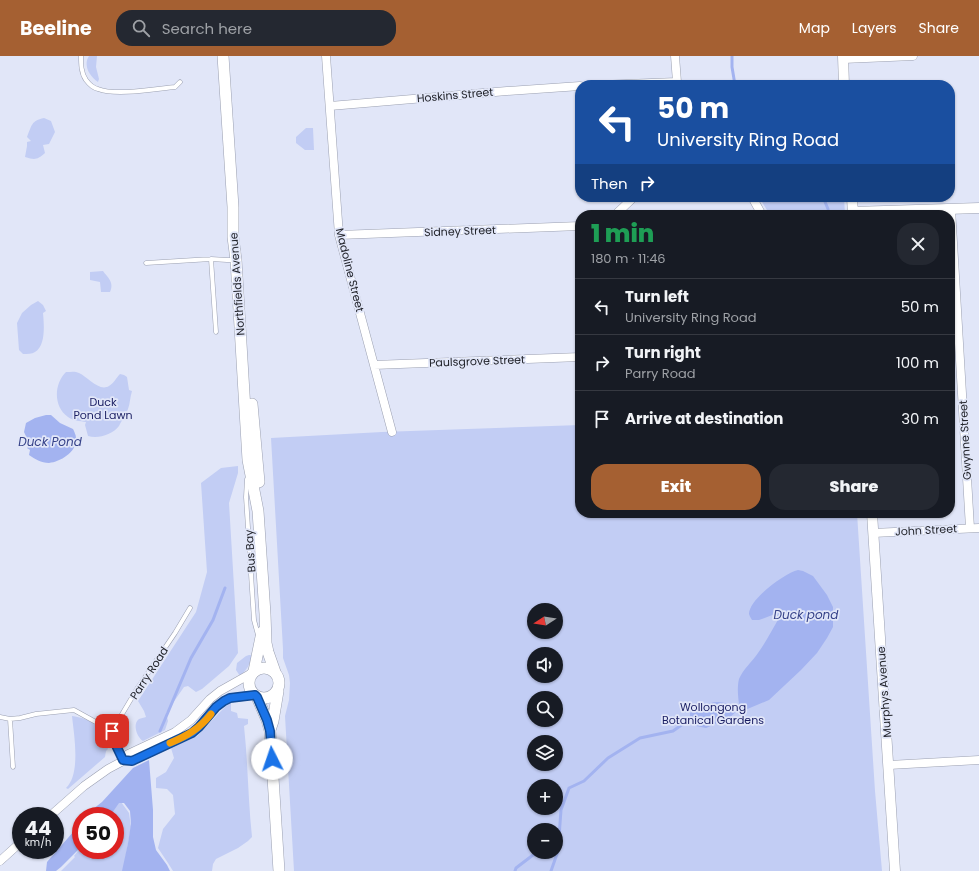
<!DOCTYPE html>
<html lang="en">
<head>
<meta charset="utf-8">
<style>
  body { margin:0; font-family:Poppins,sans-serif; background:#242831; color:#f1f3f6; height:100vh; display:flex; flex-direction:column; font-size:15px; white-space:nowrap }
  * { box-sizing:border-box; margin:0 }
  p { font-size:13px; color:#9ea1a6 }
  .icon { flex:none; width:22px; height:22px; fill:none; stroke:currentColor; stroke-width:2; stroke-linecap:round; stroke-linejoin:round }
  .map { position:relative; flex:1; overflow:hidden }
  .details { position:absolute; left:575px; top:154px; width:380px; height:308px; display:flex; flex-direction:column; background:#171b24; border-radius:16px; box-shadow:0 1px 3px #0004 }
  .details>* { flex:none }
  .banner { position:absolute; left:575px; top:24px; width:380px; height:122px; border-radius:16px; box-shadow:0 1px 3px #0004; background:#1a4fa0; color:#fff; overflow:hidden }
  .needle { width:26px; rotate:258deg }
  .buttons { position:absolute; left:527px; top:547px; display:grid; gap:8px }
  .buttons a { display:grid; place-items:center; width:36px; height:36px; border-radius:50%; background:#171b24; box-shadow:0 1px 3px #0004; font-size:20px }
  .speed { position:absolute; left:12px; top:751px; display:flex; gap:8px; font-size:20px; font-weight:700; text-align:center }
  .speed>* { display:grid; place-content:center; width:52px; height:52px; border-radius:50%; background:#171b24; box-shadow:0 1px 3px #0004; line-height:1 }
  .speed small { font-size:10px; font-weight:400 }
  .speed .limit { border:6px solid #d22; background:#fff; color:#111 }
  .pin { position:absolute; display:grid; place-items:center; width:34px; height:34px; color:#fff; margin:-17px; border-radius:8px; box-shadow:0 2px 6px #0006 }
  .me { position:absolute; width:44px; margin:-22px; rotate:356deg; stroke-linejoin:round; filter:drop-shadow(0 0 3px #0008) }
  .turn { display:flex; align-items:center; gap:14px; height:84px; padding:0 16px; font-size:18px }
  .turn .icon { width:52px; height:52px; stroke-width:2.5 }
  .turn b { display:block; font-size:28px; line-height:34px }
  .then { display:flex; align-items:center; height:38px; padding:0 16px; background:#0003; gap:8px; font-size:15px }
  .round { display:grid; place-items:center; flex:none; width:42px; height:42px; border-radius:16px; background:#242831 }
  .overview { display:flex; align-items:center; justify-content:space-between; height:68px; padding:0 16px }
  h1 { font-size:24px; font-weight:800; line-height:30px; color:#1e9e55 }
  .button { display:flex; gap:8px; margin-top:auto; padding:8px 16px }
  .button a { flex:1; height:46px; border-radius:16px; background:#a56032; color:#fff; font-size:16px; font-weight:800; line-height:46px; text-align:center }
  .button a+a { background:#242831; color:#f1f3f6 }
  ul { padding:0; list-style:none }
  li { display:flex; align-items:center; gap:12px; height:56px; padding:0 16px; border-top:1px solid #363941 }
  li div { flex:1 }
  li b { display:block; font-size:15px }
  li em { font-style:normal }
  header { display:flex; align-items:center; gap:24px; box-sizing:border-box; height:56px; padding:0 20px; background:#a56032; color:#fff }
  header strong { font-size:19px }
  nav { display:flex; gap:22px; margin-inline-start:auto; font-size:14px }
  .search { width:280px; height:36px; background:#242831; display:flex; align-items:center; gap:10px; box-sizing:border-box; padding:0 14px; border-radius:16px; color:#9ea1a6; font-size:15px }
  .map>svg:first-child { display:block }
  .green { fill:#c2cdf4; fill-rule:evenodd }
  .water { fill:#a3b3f0 }
  .lines { fill:none; stroke-linecap:round; stroke-linejoin:round }
  .stream { stroke:#a3b3f0; stroke-width:3 }
  .service-casing { stroke:#9ba0b1; stroke-width:5 }
  .minor-casing { stroke:#9ba0b1; stroke-width:9 }
  .tertiary-casing { stroke:#9ba0b1; stroke-width:11 }
  .secondary-casing { stroke:#9ba0b1; stroke-width:12 }
  .service { stroke:#fff; stroke-width:4 }
  .minor { stroke:#fff; stroke-width:8 }
  .tertiary { stroke:#fff; stroke-width:10 }
  .secondary { stroke:#fff; stroke-width:11 }
  .route-casing { stroke:#114b97; stroke-width:10 }
  .route { stroke:#1a73e8; stroke-width:7 }
  .slow { stroke:#f59e0b; stroke-width:7 }
  .labels { text-anchor:middle; dominant-baseline:central; stroke-width:3.5; stroke-linejoin:round; paint-order:stroke }
  .street-label { font-size:11px; fill:#22242b; stroke:#e1e6f8 }
  .park-label { font-size:11px; fill:#191d62; stroke:#e1e6f8 }
  .water-label { font-size:12px; font-style:italic; fill:#364289; stroke:#e1e6f8 }
</style>
</head>
<body>
<header>
<strong>Beeline</strong>
<div class="search"><svg class="icon" aria-label="search" viewBox="0 0 24 24"><circle cx="10" cy="10" r="6"/><path d="M15 15l6 6"/></svg>Search here</div>
<nav><a>Map</a><a>Layers</a><a>Share</a></nav>
</header>
<div class="map">
<svg width="979" height="815" viewBox="0 0 979 815">
  <rect width="100%" height="100%" fill="#e1e6f8"/>
  <path class="green" d="M 89,0 L 97,0 L 96,11 L 99,23 L 98,26 C 89,20 83,9 89,0 Z
    M 44,62 L 51,65 L 55,76 L 49,88 L 43,89 L 45,97 C 37,104 35,104 25,101 L 27,90 L 27,86 L 31,85 L 27,81 C 32,69 31,65 44,62 Z
    M 306,72 L 313,72 L 314,94 L 305,94 L 296,87 L 296,81 Z
    M 759,141 L 844,141 L 845,159 L 770,159 Z
    M 103,215 C 109,223 114,226 110,236 L 101,236 L 100,226 L 90,224 L 90,216 Z
    M 38,245 L 43,249 L 46,255 L 43,257 C 44,268 46,290 35,296 C 32,298 27,298 23,298 L 19,294 L 17,267 L 22,257 L 31,249 Z
    M 66,316 C 71,316 75,315 79,317 C 88,321 99,336 109,330 C 114,327 116,322 120,318 L 124,319 L 127,321 L 129,334 L 132,335 C 130,341 130,348 128,353 C 126,358 121,366 119,370 C 112,379 98,383 88,380 L 85,369 L 86,366 C 80,365 73,365 68,361 C 53,350 54,328 66,316 Z
    M 580,369 L 580,457 L 857,457 L 875,735 L 882,815 L 294,815 L 285,660 L 289,644 L 290,627 L 289,619 L 283,602 L 283,593 L 271,382 L 382,376 ZM 534,554 L 556,554 L 556,576 L 534,576 ZM 534,598 L 556,598 L 556,620 L 534,620 ZM 534,642 L 556,642 L 556,664 L 534,664 ZM 534,686 L 556,686 L 556,708 L 534,708 ZM 534,730 L 556,730 L 556,752 L 534,752 ZM 534,774 L 556,774 L 556,796 L 534,796 Z
    M 238,410 L 238,417 L 229,447 L 238,597 L 229,610 L 202,633 L 196,636 L 188,630 L 184,631 L 166,657 L 168,665 L 165,674 L 143,685 C 137,681 132,668 139,663 C 141,662 144,662 146,661 L 144,655 L 138,645 L 196,556 L 207,516 L 201,427 L 221,412 Z
    M 249,599 L 253,599 C 251,607 246,615 240,620 L 236,614 L 237,607 L 246,600 Z
    M 231,647 L 231,655 L 237,657 L 238,662 L 248,663 L 248,668 L 244,670 C 248,707 248,744 252,781 L 248,785 L 238,792 L 216,803 L 213,808 L 212,815 L 173,815 L 168,807 L 158,792 L 163,773 L 175,758 L 173,739 L 167,733 L 156,732 L 156,722 L 166,716 L 174,702 L 171,692 L 197,680 L 221,655 L 226,650 Z
    M 72,660 C 80,661 91,664 96,670 C 102,675 105,686 108,693 L 106,695 L 105,701 L 68,733 L 66,732 C 81,718 74,679 72,660 Z
    M 121,746 L 129,757 L 131,771 L 123,815 L 61,815 L 75,801 L 74,800 L 81,791 L 81,794 L 115,794 L 115,760 L 106,760 L 116,747 Z"/>
  <path class="water" d="M 46,359 L 51,359 L 60,367 L 73,373 C 74,375 76,379 76,382 C 78,395 61,406 49,407 C 41,407 35,403 29,399 L 30,394 L 27,392 L 30,389 L 24,376 L 26,367 L 35,362 Z
    M 798,514 L 803,515 L 813,520 L 827,539 L 833,551 L 833,571 L 827,582 L 817,597 L 801,614 L 769,644 L 745,654 L 737,655 L 729,662 L 706,672 L 696,670 L 692,667 L 690,663 L 690,657 C 698,653 708,646 717,646 C 725,645 731,651 739,648 C 738,640 737,631 739,623 C 743,613 752,606 758,597 C 766,586 772,574 779,562 L 775,558 L 759,564 L 752,564 C 751,562 750,561 749,558 C 749,543 785,517 798,514 Z
    M 149,704 L 153,754 L 153,781 L 156,794 L 167,809 L 170,815 L 122,815 L 128,787 L 131,768 L 130,755 L 124,747 L 119,747 L 110,760 L 87,760 L 93,753 L 102,746 L 133,712 Z
    M 81,767 L 81,791 L 61,811 L 56,815 L 46,815 L 47,806 Z"/>
  <g class="lines">
    <path class="stream" d="M 732,0 L 732,11 L 735,29
      M 823,141 L 828,153
      M 160,675 L 191,602 L 213,564 L 225,532
      M 515,815 L 516,812 L 533,799 L 553,796
      M 551,815 L 558,795 L 561,754 L 569,732 L 584,725 L 608,702 L 640,682 L 673,675 L 690,663"/>
    <defs>
      <path id="service" d="M 81,0 C 81,8 81,17 86,24 C 89,28 93,32 98,33 C 116,40 155,33 175,31 L 180,26
        M 211,203 L 216,276
        M 146,207 L 211,203 L 227,204 L 235,204
        M 247,423 L 246,441 L 254,564 L 258,579
        M 0,661 L 10,663 L 20,662 L 36,658 L 74,654 L 112,675
        M 10,663 L 13,711
        M 123,705 L 113,683 L 112,675 L 137,633 L 175,577 L 190,552"/>
      <path id="minor" d="M 326,0 L 339,179 L 392,376
        M 675,0 L 677,26 L 678,29
        M 843,3 L 913,0
        M 600,29 L 677,26
        M 330,50 L 507,35 L 580,30
        M 752,141 L 762,159
        M 951,153 L 970,472
        M 615,159 L 634,141
        M 339,179 L 580,170
        M 374,309 L 580,301
        M 873,477 L 979,472
        M 123,705 L 132,705 L 192,677 L 199,671 L 216,651 L 224,645 L 230,642 L 255,639
        M 889,709 L 979,704
        M 50,760 L 84,730 L 108,713 L 123,705 L 128,698 L 175,676 L 191,664 L 210,643 L 220,635 L 252,617
        M 0,805 L 21,786"/>
      <path id="tertiary" d="M 843,0 L 844,29
        M 852,141 L 853,159
        M 853,156 L 979,152
        M 872,457 L 895,815"/>
      <path id="secondary" d="M 223,0 L 233,151 L 233,181 L 236,204 L 248,404 L 258,455 L 265,558 L 266,587 L 268,596 L 275,616
        M 252,348 L 259,426
        M249 627a15 15 0 1 1 30 0a15 15 0 1 1-30 0Z
        M 254,615 L 262,576
        M 257,641 L 267,664 L 270,675 L 279,815
        M 270,674 L 273,665 L 278,635"/>
    </defs>
    <use href="#service" class="service-casing"/>
    <use href="#minor" class="minor-casing"/>
    <use href="#tertiary" class="tertiary-casing"/>
    <use href="#secondary" class="secondary-casing"/>
    <use href="#service" class="service"/>
    <use href="#minor" class="minor"/>
    <use href="#tertiary" class="tertiary"/>
    <use href="#secondary" class="secondary"/>
  </g>
  <g class="lines">
    <defs>
      <path id="route" d="M 112,675 L 113,683 L 123,704 L 132,705 L 192,677 L 199,671 L 216,651 L 224,645 L 230,642 L 255,639 L 257,641 L 267,664 L 270,675 L 272,703"/>
    </defs>
    <use href="#route" class="route-casing"/>
    <use href="#route" class="route"/>
    <path class="slow" d="M 170,687 C 187,680 199,673 211,658"/>
  </g>
  <g class="labels">
    <g class="street-label">
      <text transform="translate(455 39) rotate(-5)">Hoskins Street</text>
      <text transform="translate(460 175) rotate(-2)">Sidney Street</text>
      <text transform="translate(350 214) rotate(76)">Madoline Street</text>
      <text transform="translate(237 228) rotate(-94)">Northfields Avenue</text>
      <text transform="translate(477 305) rotate(-2)">Paulsgrove Street</text>
      <text transform="translate(965 384) rotate(-93)">Gwynne Street</text>
      <text transform="translate(926 474) rotate(-3)">John Street</text>
      <text transform="translate(250 495) rotate(-94)">Bus Bay</text>
      <text transform="translate(149 617) rotate(-57)">Parry Road</text>
      <text transform="translate(884 636) rotate(-94)">Murphys Avenue</text>
    </g>
    <g class="park-label">
      <text x="103" y="346">Duck<tspan x="103" dy="13">Pond Lawn</tspan></text>
      <text x="713" y="651">Wollongong<tspan x="713" dy="13">Botanical Gardens</tspan></text>
    </g>
    <g class="water-label">
      <text x="50" y="385">Duck Pond</text>
      <text x="806" y="558">Duck pond</text>
    </g>
  </g>
</svg>
<div class="buttons">
<a><svg class="needle" viewBox="-14 -14 28 28"><path d="M0-13l5 13h-10z" fill="#e53935"/><path d="M0 13l5-13h-10z" fill="#9ea1a6"/></svg></a>
<a><svg class="icon" aria-label="sound" viewBox="0 0 24 24"><path d="M4 9h4l5-4v14l-5-4H4zM17 9q2 3 0 6"/></svg></a>
<a><svg class="icon" aria-label="search" viewBox="0 0 24 24"><circle cx="10" cy="10" r="6"/><path d="M15 15l6 6"/></svg></a>
<a><svg class="icon" aria-label="layers" viewBox="0 0 24 24"><path d="M12 4l9 5-9 5-9-5zM3 14l9 5 9-5"/></svg></a>
<a>+</a>
<a>−</a>
</div>
<div class="speed"><div>44<small>km/h</small></div><div class="limit">50</div></div>
<div class="pin" style="left:112px;top:675px;background:#d93025"><svg class="icon" aria-label="arrive" viewBox="0 0 24 24"><path d="M6 21V4h12l-3 4 3 4H6"/></svg></div>
<svg class="me" style="left:272px;top:703px" viewBox="-20 -20 40 40"><circle r="19" fill="#fff"/><path d="M0-13L10 11 0 6-10 11z" fill="#1a73e8"/></svg>
<div class="banner">
<div class="turn"><svg class="icon" aria-label="left" viewBox="0 0 24 24"><path d="M17 20v-9H6M10 6l-5 5 5 5"/></svg><div><b>50 m</b>University Ring Road</div></div>
<div class="then">Then<svg class="icon" aria-label="right" viewBox="0 0 24 24"><path d="M7 20v-9h11M14 6l5 5-5 5"/></svg></div>
</div>
<section class="details">
<div class="overview"><div><h1>1 min</h1><p>180 m · 11:46</p></div><a class="round"><svg class="icon" aria-label="close" viewBox="0 0 24 24"><path d="M6 6l12 12M18 6L6 18"/></svg></a></div>
<ul>
<li><svg class="icon" aria-label="left" viewBox="0 0 24 24"><path d="M17 20v-9H6M10 6l-5 5 5 5"/></svg><div><b>Turn left</b><p>University Ring Road</p></div><em>50 m</em></li>
<li><svg class="icon" aria-label="right" viewBox="0 0 24 24"><path d="M7 20v-9h11M14 6l5 5-5 5"/></svg><div><b>Turn right</b><p>Parry Road</p></div><em>100 m</em></li>
<li><svg class="icon" aria-label="arrive" viewBox="0 0 24 24"><path d="M6 21V4h12l-3 4 3 4H6"/></svg><div><b>Arrive at destination</b></div><em>30 m</em></li>
</ul>
<div class="button"><a>Exit</a><a>Share</a></div>
</section>
</div>
</body>
</html>
